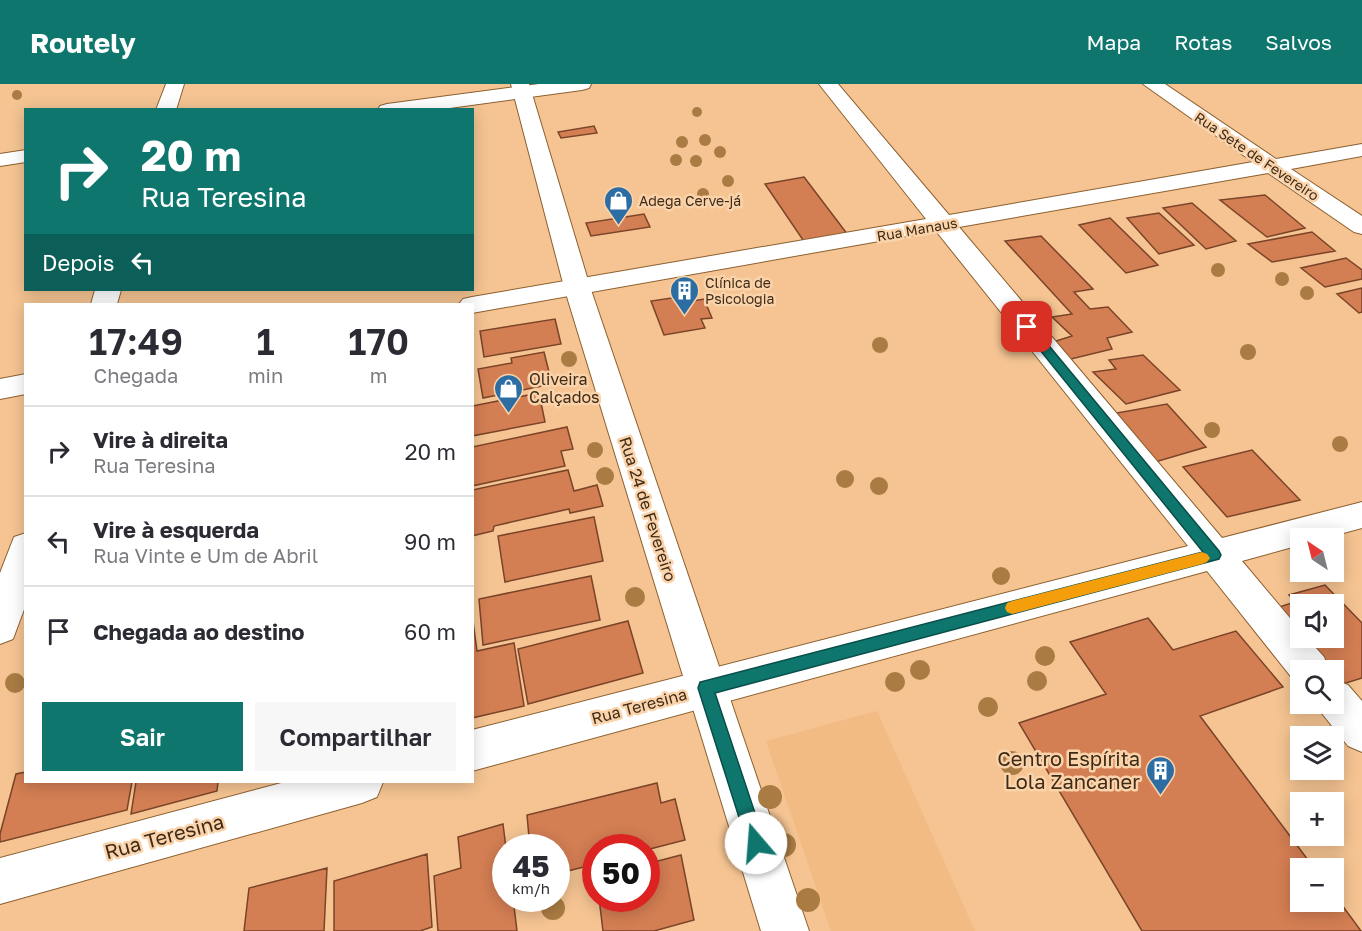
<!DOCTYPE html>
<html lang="pt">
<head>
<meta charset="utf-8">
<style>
  body { margin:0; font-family:"Golos Text",sans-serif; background:#f7f7f7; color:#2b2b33; height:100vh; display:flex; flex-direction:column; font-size:22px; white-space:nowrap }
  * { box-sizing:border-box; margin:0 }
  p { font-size:20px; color:#7c7c81 }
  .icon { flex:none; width:33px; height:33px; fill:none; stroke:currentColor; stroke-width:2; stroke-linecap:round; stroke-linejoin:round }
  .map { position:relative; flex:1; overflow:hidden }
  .details { position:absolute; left:24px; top:219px; width:450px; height:480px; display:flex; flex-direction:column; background:#fff; border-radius:0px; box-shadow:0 3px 15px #0003 }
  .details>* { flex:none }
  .top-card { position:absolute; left:24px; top:24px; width:450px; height:183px; border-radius:0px; box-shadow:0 3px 15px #0003; background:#0f766e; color:#fff; overflow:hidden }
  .needle { width:39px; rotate:325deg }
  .fabs { position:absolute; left:1290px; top:444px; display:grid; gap:12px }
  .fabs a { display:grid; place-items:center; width:54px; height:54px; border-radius:0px; background:#fff; box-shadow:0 3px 15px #0003; font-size:30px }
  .speed { position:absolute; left:492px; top:750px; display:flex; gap:12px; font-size:30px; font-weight:700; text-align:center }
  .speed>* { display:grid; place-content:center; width:78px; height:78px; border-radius:50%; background:#fff; box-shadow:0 3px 15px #0003; line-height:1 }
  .speed small { font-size:15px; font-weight:400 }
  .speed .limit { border:9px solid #d22; background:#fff; color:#111 }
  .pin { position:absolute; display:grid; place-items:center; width:51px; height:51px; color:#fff; margin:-26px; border-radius:12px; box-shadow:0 3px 9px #0006 }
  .me { position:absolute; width:66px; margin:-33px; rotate:342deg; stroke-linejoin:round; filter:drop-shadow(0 0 4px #0008) }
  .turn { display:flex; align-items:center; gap:21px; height:126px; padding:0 18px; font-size:27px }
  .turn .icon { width:78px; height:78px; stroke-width:2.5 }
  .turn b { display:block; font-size:42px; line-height:51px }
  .then { display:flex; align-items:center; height:57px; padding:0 18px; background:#0003; gap:12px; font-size:22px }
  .eta { display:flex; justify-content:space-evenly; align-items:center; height:102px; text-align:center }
  .eta b { font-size:36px; font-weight:600; line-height:42px }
  .cta { display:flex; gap:12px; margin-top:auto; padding:12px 18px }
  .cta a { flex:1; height:69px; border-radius:0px; background:#0f766e; color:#fff; font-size:24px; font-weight:600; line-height:69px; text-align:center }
  .cta a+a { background:#f7f7f7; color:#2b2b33 }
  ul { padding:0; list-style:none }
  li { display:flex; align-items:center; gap:18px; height:90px; padding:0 18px; border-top:2px solid #e1e1e2 }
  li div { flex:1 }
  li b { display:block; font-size:22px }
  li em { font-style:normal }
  header { display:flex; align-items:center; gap:36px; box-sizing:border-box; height:84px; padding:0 30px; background:#0f766e; color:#fff }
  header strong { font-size:28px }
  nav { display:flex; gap:33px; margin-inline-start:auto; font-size:21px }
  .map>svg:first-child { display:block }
  .built { fill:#f1bb83 }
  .building { fill:#d47e53; stroke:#7a4428; stroke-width:1.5 }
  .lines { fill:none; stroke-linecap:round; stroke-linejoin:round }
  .minor-casing { stroke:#8c6030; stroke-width:2 }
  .major-casing { stroke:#8c6030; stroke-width:2 }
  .minor { fill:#fff; fill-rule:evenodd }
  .major { fill:#fff; fill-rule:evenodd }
  .tree { fill:#aa7c43 }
  .route { fill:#0f766e; stroke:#0a4d48; stroke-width:1.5 }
  .slow { fill:#f59e0b }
  .labels { text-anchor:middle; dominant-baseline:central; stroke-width:5; stroke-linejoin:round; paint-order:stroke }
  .far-street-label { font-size:14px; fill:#3e2b17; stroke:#fbd3ab }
  .far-poi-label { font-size:14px; fill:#3e2b17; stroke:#fbd3ab; text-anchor:start }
  .poi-label { font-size:16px; fill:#3e2b17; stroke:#fbd3ab; text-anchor:start }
  .street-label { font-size:16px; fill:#3e2b17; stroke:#fbd3ab }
  .near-poi-label { font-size:20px; fill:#3e2b17; stroke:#fbd3ab; text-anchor:end }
  .near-street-label { font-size:20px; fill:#3e2b17; stroke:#fbd3ab }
</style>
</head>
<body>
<header>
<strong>Routely</strong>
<nav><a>Mapa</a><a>Rotas</a><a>Salvos</a></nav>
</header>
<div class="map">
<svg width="1362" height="847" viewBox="0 0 1362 847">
  <rect width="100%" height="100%" fill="#f5c492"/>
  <path class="built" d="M 877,627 L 975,847 L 831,847 L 766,657 Z"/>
  <path class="building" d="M 594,42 L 597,49 L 561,54 L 558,48 Z
    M 804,93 L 848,151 L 805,159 L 765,100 Z
    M 1265,111 L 1305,144 L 1267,153 L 1220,116 Z
    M 1192,119 L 1236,157 L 1206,165 L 1163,124 Z
    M 1159,129 L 1194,161 L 1159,170 L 1127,134 Z
    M 644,130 L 650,143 L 591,152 L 586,139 Z
    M 1110,134 L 1158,181 L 1126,189 L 1079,141 Z
    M 1312,148 L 1335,167 L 1272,178 L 1248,160 Z
    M 1041,152 L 1093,205 L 1074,208 L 1090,225 L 1108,223 L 1132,248 L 1107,254 L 1112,265 L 1063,277 L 1050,259 L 1072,252 L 1052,233 L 1072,230 L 1005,157 Z
    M 1346,174 L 1362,186 L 1362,195 L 1325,203 L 1301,184 Z
    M 1362,204 L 1362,228 L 1359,229 L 1337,210 Z
    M 685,212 L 687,218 L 704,215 L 712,234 L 701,235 L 705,244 L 664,251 L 651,217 Z
    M 555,235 L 561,260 L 484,273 L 480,247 Z
    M 544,268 L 552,300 L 483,314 L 478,285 L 512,279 L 511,274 Z
    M 1143,271 L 1180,306 L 1126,320 L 1093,288 L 1116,285 L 1109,276 Z
    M 539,309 L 545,338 L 472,352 L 472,322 Z
    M 1167,320 L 1206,363 L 1145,381 L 1106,331 Z
    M 567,343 L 573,365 L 561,367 L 565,382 L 472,402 L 472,363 Z
    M 1252,366 L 1300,416 L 1227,433 L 1183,383 Z
    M 568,386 L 574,407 L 597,401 L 603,422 L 570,429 L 569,425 L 494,442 L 493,447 L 472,452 L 472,406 Z
    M 594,433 L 603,477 L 505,498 L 498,452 Z
    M 591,492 L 600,536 L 483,561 L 479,515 Z
    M 1325,501 L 1362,539 L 1362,594 L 1343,600 L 1302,554 L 1334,554 L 1334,520 L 1300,520 L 1300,552 L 1276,524 L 1295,518 L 1289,511 Z
    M 472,530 L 477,567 L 514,559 L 524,622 L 472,634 Z
    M 1148,534 L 1173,566 L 1236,547 L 1283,603 L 1200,632 L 1314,784 L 1300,784 L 1300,818 L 1334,818 L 1334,810 L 1361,847 L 1142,847 L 1019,639 L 1106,610 L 1070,558 Z
    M 628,537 L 643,589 L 528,620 L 518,565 Z
    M 26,688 L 26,698 L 132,698 L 127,726 L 0,758 L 0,750 L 16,690 Z
    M 136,698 L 218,698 L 217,707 L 131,730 Z
    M 657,699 L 661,719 L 675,715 L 685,756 L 646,766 L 646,764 L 596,764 L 596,780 L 556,790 L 556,764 L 530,764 L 527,731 Z
    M 503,740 L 506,764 L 506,814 L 513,814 L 517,847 L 438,847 L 434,792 L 461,784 L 458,753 Z
    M 427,770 L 432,843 L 420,847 L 334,847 L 334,797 Z
    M 681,771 L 694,836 L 654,847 L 603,847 L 599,814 L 646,814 L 646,780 Z
    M 327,784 L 324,847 L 244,847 L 249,804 Z"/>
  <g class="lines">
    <defs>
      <path id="minor" d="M 166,0 L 184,0 L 176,26 L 156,26 Z
        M 539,0 L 591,0 L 589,4 L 582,6 L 435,26 L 378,26 L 380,22 L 387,20 Z
        M 819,0 L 838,0 L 949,131 L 1253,78 L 1143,0 L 1165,0 L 1276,75 L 1362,60 L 1362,72 L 1291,85 L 1362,132 L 1362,150 L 1354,148 L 1268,89 L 959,143 L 1222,454 L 1362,418 L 1362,444 L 1325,454 L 1300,454 L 1300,461 L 1242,477 L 1300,546 L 1300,554 L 1307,554 L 1324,573 L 1329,586 L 1300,586 L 1300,600 L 1296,599 L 1207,487 L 472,687 L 472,646 L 1188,462 L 936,147 L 472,229 L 472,220 L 459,220 L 463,215 L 472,213 L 926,135 Z
        M 26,66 L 26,78 L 0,82 L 0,70 Z
        M 95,206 L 121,206 L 117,220 L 91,220 Z
        M 26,290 L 26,310 L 0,315 L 0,295 Z
        M 26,449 L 26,520 L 13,555 L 0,560 L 0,489 L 14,453 Z
        M 1334,595 L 1348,601 L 1362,617 L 1362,668 L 1348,662 L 1320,627 L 1317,620 L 1334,620 Z
        M 285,698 L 383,698 L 377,713 L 362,719 L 0,820 L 0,774 Z"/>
      <path id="major" d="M 511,0 L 529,0 L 590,203 L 809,847 L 761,847 L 564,203 Z"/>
    </defs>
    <use href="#minor" class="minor-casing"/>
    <use href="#major" class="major-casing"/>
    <use href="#minor" class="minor"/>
    <use href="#major" class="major"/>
  </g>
  <g class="tree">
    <circle cx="17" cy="11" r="5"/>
    <circle cx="697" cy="28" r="5"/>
    <circle cx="705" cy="56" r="6"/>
    <circle cx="682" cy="58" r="6"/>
    <circle cx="720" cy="68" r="6"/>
    <circle cx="676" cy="76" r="6"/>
    <circle cx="696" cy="77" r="6"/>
    <circle cx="728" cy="97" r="6"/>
    <circle cx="703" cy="110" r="6"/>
    <circle cx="1218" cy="186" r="7"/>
    <circle cx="1282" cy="195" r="7"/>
    <circle cx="1307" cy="209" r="7"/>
    <circle cx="880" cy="261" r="8"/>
    <circle cx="1248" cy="268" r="8"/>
    <circle cx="569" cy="275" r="8"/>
    <circle cx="1212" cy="346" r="8"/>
    <circle cx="1340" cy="360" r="8"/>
    <circle cx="595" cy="366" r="8"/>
    <circle cx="605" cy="392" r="9"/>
    <circle cx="845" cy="395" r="9"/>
    <circle cx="879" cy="402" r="9"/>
    <circle cx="1001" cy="492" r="9"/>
    <circle cx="635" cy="513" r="10"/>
    <circle cx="1045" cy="572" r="10"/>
    <circle cx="920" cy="586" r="10"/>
    <circle cx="1037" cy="597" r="10"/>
    <circle cx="895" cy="598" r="10"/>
    <circle cx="15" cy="599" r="10"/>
    <circle cx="988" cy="623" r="10"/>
    <circle cx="1012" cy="679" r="12"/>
    <circle cx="770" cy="713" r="12"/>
    <circle cx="784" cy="761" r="12"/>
    <circle cx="808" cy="816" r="12"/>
    <circle cx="553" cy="824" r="12"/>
  </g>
  <path class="route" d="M 1027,239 L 1031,240 L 1219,467 L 1221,471 L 1219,475 L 715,609 L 765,759 L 762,765 L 756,768 L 749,765 L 698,604 L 700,598 L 1203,468 L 1023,245 L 1021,243 Z"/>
  <path class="slow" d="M 1202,468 L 1207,470 L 1210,474 L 1207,478 L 1202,480 L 1012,530 L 1007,528 L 1005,524 L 1007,519 L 1012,517 Z"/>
  <defs>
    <symbol id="shop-pin" viewBox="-11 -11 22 30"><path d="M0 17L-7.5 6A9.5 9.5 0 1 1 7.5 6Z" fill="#2c6ea4" stroke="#fbd3ab"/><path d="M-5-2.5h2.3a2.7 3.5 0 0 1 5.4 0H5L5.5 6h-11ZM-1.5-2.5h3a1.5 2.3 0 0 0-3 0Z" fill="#fff"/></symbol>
    <symbol id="building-pin" viewBox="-11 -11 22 30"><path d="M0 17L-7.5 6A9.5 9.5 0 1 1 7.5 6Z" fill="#2c6ea4" stroke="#fbd3ab"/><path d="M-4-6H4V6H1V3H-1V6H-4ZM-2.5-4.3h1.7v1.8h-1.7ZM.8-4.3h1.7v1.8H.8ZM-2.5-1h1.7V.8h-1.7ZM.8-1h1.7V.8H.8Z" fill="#fff"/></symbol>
  </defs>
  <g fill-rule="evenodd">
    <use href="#shop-pin" x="602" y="100" width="33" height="45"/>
    <use href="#building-pin" x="668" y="190" width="33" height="45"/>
    <use href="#shop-pin" x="492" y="288" width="33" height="45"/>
    <use href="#building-pin" x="1144" y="670" width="33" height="45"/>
  </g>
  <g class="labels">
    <g class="far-street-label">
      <text transform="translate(1257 72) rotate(34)">Rua Sete de Fevereiro</text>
      <text transform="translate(917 145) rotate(-10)">Rua Manaus</text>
    </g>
    <g class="far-poi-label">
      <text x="639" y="116">Adega Cerve-já</text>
      <text x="705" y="198">Clínica de<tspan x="705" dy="16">Psicologia</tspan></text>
    </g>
    <g class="poi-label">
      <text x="529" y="295">Oliveira<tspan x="529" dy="18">Calçados</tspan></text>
    </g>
    <g class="street-label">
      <text transform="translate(648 425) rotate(72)">Rua 24 de Fevereiro</text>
      <text transform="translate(639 622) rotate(-15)">Rua Teresina</text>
    </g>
    <g class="near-poi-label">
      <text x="1140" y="674">Centro Espírita<tspan x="1140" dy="23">Lola Zancaner</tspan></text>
    </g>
    <g class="near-street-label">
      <text transform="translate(164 752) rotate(-15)">Rua Teresina</text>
    </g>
  </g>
</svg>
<div class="fabs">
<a><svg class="needle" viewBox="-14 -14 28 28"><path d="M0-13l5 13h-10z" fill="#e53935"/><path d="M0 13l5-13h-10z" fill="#7c7c81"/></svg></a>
<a><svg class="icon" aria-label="sound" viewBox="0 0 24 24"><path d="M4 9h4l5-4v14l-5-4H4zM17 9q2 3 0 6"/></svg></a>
<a><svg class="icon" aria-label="search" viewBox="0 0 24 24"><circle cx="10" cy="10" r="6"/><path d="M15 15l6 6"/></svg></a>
<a><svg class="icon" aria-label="layers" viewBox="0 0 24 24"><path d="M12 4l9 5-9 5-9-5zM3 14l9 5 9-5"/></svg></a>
<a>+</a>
<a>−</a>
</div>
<div class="speed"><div>45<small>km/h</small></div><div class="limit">50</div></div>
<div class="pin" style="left:1027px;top:243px;background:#d93025"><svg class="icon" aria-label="arrive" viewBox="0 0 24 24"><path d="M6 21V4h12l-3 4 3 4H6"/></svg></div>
<svg class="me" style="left:756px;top:759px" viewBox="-20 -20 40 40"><circle r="19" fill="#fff"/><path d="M0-13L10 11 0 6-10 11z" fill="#0f766e"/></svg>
<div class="top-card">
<div class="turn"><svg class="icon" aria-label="right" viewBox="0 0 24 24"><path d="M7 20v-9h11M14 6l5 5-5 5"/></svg><div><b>20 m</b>Rua Teresina</div></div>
<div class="then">Depois<svg class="icon" aria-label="left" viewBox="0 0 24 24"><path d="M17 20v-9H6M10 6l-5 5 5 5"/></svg></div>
</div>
<section class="details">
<div class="eta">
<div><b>17:49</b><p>Chegada</p></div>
<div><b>1</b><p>min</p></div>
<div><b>170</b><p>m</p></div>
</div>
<ul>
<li><svg class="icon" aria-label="right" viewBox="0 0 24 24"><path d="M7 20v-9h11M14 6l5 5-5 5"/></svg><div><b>Vire à direita</b><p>Rua Teresina</p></div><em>20 m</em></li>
<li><svg class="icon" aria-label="left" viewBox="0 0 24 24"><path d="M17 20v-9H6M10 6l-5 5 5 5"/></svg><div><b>Vire à esquerda</b><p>Rua Vinte e Um de Abril</p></div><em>90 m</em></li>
<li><svg class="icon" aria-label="arrive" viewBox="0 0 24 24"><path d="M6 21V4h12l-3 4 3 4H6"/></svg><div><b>Chegada ao destino</b></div><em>60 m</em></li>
</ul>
<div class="cta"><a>Sair</a><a>Compartilhar</a></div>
</section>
</div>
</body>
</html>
